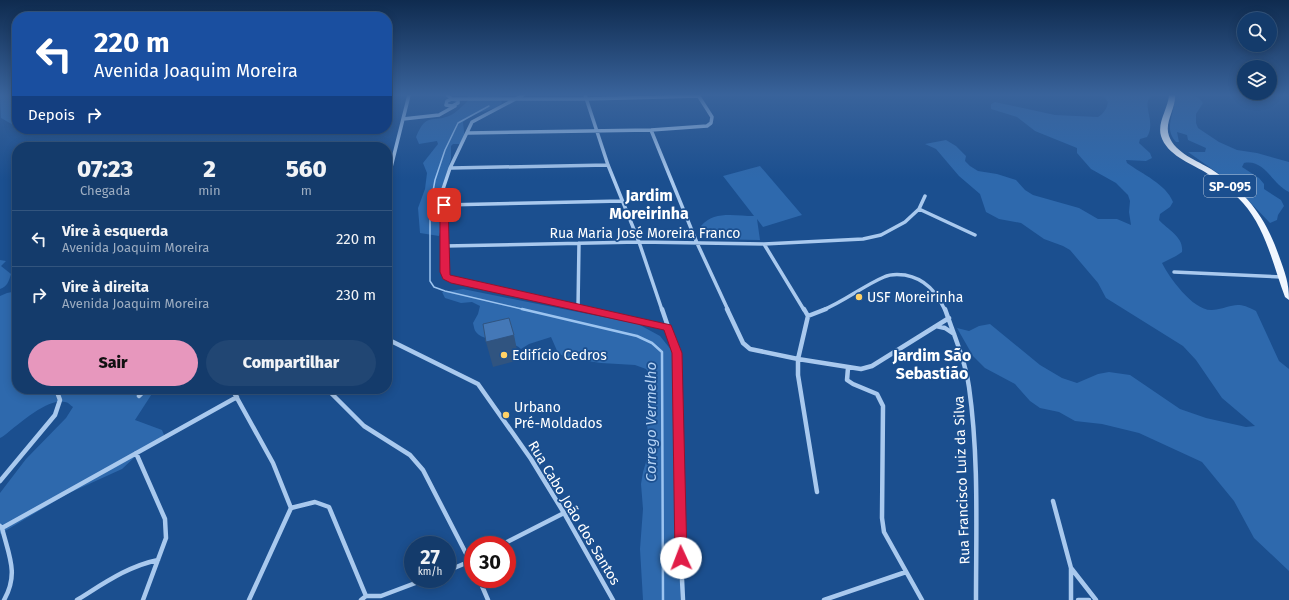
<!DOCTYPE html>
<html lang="pt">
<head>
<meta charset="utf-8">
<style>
  body { margin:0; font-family:"Fira Sans",sans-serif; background:#214673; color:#f1f3f6; height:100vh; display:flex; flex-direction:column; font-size:15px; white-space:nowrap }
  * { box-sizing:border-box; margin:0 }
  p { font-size:13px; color:#9dadc1 }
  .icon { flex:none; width:22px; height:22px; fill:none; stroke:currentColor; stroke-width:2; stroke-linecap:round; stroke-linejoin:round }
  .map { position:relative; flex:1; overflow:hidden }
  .side { position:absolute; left:12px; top:142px; width:380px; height:252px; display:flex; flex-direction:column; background:#143b6b; border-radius:16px; box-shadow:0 2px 10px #0003,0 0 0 1px #33557e }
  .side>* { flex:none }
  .top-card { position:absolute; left:12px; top:12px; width:380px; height:122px; border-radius:16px; box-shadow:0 2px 10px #0003,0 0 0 1px #33557e; background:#1a4fa0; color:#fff; overflow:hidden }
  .buttons { position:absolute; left:1237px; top:12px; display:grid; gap:8px }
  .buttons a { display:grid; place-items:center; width:40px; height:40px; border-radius:50%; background:#143b6b; box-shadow:0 2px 10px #0003,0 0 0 1px #33557e; font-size:20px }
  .speed { position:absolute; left:404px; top:536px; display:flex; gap:8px; font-size:20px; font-weight:700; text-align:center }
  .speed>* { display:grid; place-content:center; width:52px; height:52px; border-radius:50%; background:#143b6b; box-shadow:0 2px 10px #0003,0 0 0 1px #33557e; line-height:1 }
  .speed small { font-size:10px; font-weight:400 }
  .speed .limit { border:6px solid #d22; background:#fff; color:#111 }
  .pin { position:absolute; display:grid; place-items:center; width:34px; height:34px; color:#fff; margin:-17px; border-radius:8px; box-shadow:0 2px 6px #0006 }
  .me { position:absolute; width:44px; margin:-22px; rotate:358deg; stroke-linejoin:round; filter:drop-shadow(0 0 3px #0008) }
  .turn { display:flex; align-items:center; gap:14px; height:84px; padding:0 16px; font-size:18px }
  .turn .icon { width:52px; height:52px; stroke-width:2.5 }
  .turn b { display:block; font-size:28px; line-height:34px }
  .then { display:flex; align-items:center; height:38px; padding:0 16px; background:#0003; gap:8px; font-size:15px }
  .eta { display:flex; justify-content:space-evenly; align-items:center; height:68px; text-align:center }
  .eta b { font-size:24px; font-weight:800; line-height:28px }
  .button { display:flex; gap:8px; margin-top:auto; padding:8px 16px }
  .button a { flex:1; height:46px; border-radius:24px; background:#e797bd; color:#111; font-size:16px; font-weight:800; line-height:46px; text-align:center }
  .button a+a { background:#214673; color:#f1f3f6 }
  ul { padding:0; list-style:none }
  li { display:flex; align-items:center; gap:12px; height:56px; padding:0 16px; border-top:1px solid #33557e }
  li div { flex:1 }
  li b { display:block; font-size:15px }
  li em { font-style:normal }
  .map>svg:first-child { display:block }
  .green { fill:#2e69ad }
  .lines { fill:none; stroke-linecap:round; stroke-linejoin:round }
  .stream-far1 { stroke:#9cc4f0; stroke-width:1.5 }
  .stream { stroke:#9cc4f0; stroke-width:2.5 }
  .minor-far1 { stroke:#a9c9ee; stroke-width:3.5 }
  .minor { stroke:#a9c9ee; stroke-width:4.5 }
  .primary { fill:#f0f6ff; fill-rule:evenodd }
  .shaded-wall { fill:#305480 }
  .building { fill:#4478b7; stroke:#305480 }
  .route { fill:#e11d48; stroke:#92132f }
  .poi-dot { fill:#ffd166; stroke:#1b4f8f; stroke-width:1.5 }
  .labels { text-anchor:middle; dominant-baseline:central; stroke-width:3.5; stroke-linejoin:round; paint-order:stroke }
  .shield { fill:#1b4f8f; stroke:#bbcadd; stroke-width:1 }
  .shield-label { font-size:13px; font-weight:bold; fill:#fff }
  .street-label { font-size:14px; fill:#fff; stroke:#1b4f8f }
  .poi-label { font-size:14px; fill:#fff; stroke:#1b4f8f; text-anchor:start }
  .water-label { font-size:15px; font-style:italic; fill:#b5d3f5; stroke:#1b4f8f }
  .quarter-label { font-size:16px; font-weight:bold; fill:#fff; stroke:#1b4f8f }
</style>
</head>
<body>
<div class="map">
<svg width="1289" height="600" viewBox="0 0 1289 600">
  <rect width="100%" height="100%" fill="#1b4f8f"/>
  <path class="green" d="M 0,95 L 17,95 L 17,127 L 1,118 Z
    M 466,95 L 508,95 L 500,97 L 502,103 L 498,107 L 472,115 L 463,122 L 465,141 L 462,144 L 453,144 L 451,146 L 451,159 L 442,187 L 445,215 L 439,236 L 420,233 L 418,208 L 425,189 L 427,173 L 423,163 L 438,144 L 437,141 L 419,144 L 416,137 C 427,111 431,124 451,115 C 457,112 464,104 470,99 Z
    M 1103,95 L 1152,95 C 1140,104 1157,121 1147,137 L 1140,139 L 1139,143 L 1150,153 L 1152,158 L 1146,161 L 1126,160 L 1127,163 C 1142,174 1166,184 1173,202 L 1170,207 L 1160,214 L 1159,220 C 1168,230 1184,237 1182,252 L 1176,256 L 1162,263 C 1169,277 1193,311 1212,310 C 1232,308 1235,299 1256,311 L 1279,361 L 1289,369 L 1289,571 L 1254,538 L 1234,501 L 1202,462 L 1139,433 L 1102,424 L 1075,421 L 1059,412 L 1040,408 L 1030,401 L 1015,384 L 985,368 L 973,356 L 957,328 L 969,331 L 979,326 L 990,324 L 1040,365 L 1062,378 L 1077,383 L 1098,374 L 1109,372 L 1130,375 L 1180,409 L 1206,418 L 1246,427 L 1255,426 L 1222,398 L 1196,360 L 1183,346 L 1106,298 L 1098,283 L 1070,250 L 1063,246 L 1044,239 L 1021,223 L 999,219 L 986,212 L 980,194 L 959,176 L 936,149 L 925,144 L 946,140 L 956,146 L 966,156 L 965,161 L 970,166 L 978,171 L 997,174 L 1016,180 L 1025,190 L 1033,195 L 1079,208 L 1098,219 L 1117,219 L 1131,225 L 1129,212 L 1130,201 L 1128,195 L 1116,183 L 1091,169 L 1077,153 L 1077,148 L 1035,131 L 1017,117 L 991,109 L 991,104 L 995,102 L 1055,115 L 1098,117 C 1103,114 1107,109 1108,102 Z
    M 1174,95 C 1185,95 1197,92 1203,103 L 1196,114 L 1196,123 L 1198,128 L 1219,142 L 1237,150 L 1257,153 L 1289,162 L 1289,192 C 1272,184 1265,159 1244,163 L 1242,167 L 1259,178 L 1264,184 L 1264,189 L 1281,200 L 1284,206 L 1278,215 L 1277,220 L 1270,223 L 1246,198 L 1226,179 L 1188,152 L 1205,152 L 1206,148 L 1188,140 L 1187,135 L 1177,132 L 1179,142 L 1176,142 C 1162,127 1177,112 1174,95 Z
    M 760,166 L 802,215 L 763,227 L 757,219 L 760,240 L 706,239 L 701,226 C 714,210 736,216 754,216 L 723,176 Z
    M 0,260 L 6,261 L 1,266 L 11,274 C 9,281 7,287 0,289 Z
    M 463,289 L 638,324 L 660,336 L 676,356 L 674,371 L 676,390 L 674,423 L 683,479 L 681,508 L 684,548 L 680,576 L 680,600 L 643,600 L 640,549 L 643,509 L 641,484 L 643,472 L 650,449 L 646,417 L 653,397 L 652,377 L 646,369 L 635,365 L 601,363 L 567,358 L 558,353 L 551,337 L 529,344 L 521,349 C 510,339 483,342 476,332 C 474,330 474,326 473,323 L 478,314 L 480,306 L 472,302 L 461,303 L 445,298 L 442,292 Z
    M 17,291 L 17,389 L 155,389 L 135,420 L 162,430 L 164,435 L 138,454 L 122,469 L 67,494 L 0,534 L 0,493 L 26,459 L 66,418 L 73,407 C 70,405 68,402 65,402 C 47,397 16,427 2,437 L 0,438 L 0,296 L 7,293 Z"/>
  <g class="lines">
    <path class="stream-far1" d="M 489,106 L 458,123 L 445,150 L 435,180 L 430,208 L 430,281 L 434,287 L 445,291 L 526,310"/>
    <path class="stream" d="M 522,309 L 637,336 L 652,343 L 662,352 L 663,600"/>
    <path class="minor-far1" d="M 447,95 L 452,99
      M 523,95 L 472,122 L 450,168 L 443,189 L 446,277 L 588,310
      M 585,95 L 608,165 L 639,242 L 662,310
      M 452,99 L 458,100 L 458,103 L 452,106 L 446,105 L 447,101 Z
      M 454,99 L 587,99 L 699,96
      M 403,119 L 439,115 L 455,106
      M 651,130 L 697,243 L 728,310
      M 468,133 L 651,130 L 707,126 L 711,123 L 712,117 L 698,95
      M 451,168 L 608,165
      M 387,183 L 409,95
      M 444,205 L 622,201
      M 919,209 L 975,235
      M 764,244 L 804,310
      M 445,246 L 639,242 L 764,244 L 863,239 L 881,235 L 905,222 L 919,209 L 925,196
      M 1174,272 L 1282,277
      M 578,308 L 579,243
      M 823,310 C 845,301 863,286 884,277 C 890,274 898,274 905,275 C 926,279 936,292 945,310"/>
    <path class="minor" d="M 584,309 L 668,328
      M 662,309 L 677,353 L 679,516 L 683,600
      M 727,309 L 743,343 L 750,349 L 798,359 L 861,369 L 872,366 L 949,318
      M 804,309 L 808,316
      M 945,309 C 954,335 965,360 969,387 C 979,457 976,530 976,600
      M 808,316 L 826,309
      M 808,316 L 798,359 L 798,375 L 817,492
      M 936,326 L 945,328 L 954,334
      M 387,339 L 478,384 L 531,459 L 564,513 L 613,600
      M 848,368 L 847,380 L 853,384 L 877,394 L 883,406 L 882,518 L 884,532 L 922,600
      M 232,389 L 273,463 L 291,508
      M 327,389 L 364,426 L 410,455 L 423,470 L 473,567
      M 139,396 L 146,389
      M 136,453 L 165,519 L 166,538 L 143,600
      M 0,481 L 55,415 L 60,400 L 56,389
      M 1053,501 L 1071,568
      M 291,508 L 315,502 L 329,507 L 366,596
      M 0,526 L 2,528 C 9,556 19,574 4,600
      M 2,528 L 237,397
      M 501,545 L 564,513
      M 447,571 L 473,560
      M 479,579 L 488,600
      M 366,596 L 381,596 L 426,579
      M 77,600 C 103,584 128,566 158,560
      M 249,600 L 291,508
      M 361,600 L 366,596
      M 824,600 L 906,572
      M 1071,600 L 1071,568 L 1096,600
      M 1078,600 L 1089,600"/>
    <path class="primary" d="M 1169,95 L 1175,95 C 1176,109 1164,122 1169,136 C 1175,153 1198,161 1211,169 C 1247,193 1265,216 1279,256 C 1285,273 1289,282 1289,300 L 1285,297 C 1273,265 1266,229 1243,203 C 1232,191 1219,181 1205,172 C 1190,163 1167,155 1161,136 C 1157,122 1168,109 1169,95 Z"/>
  </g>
  <path class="shaded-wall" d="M 514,335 L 519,360 L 493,367 L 486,342 Z"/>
  <path class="building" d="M 509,318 L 514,335 L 486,342 L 483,324 Z"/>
  <linearGradient id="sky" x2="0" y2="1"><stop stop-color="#0f2b4f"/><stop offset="0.53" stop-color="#39639b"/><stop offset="1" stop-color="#39639b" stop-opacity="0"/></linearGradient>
  <rect width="1289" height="179" fill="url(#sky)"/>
  <path class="route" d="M 444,202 L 448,205 L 450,275 L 671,325 L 682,353 L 687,558 L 685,562 L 681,564 L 677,562 L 675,558 L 672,353 L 664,330 L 451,283 L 443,279 L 440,272 L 440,205 Z"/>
  <g class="poi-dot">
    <circle cx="859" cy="297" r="4"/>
    <circle cx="504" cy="355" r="4"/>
    <circle cx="506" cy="415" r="4"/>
  </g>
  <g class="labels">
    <rect class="shield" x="1204" y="175" width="52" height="22" rx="3"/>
    <g class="shield-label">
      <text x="1230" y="186">SP-095</text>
    </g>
    <g class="street-label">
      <text x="645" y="233">Rua Maria José Moreira Franco</text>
      <text transform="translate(962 480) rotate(-92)">Rua Francisco Luiz da Silva</text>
      <text transform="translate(574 513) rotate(59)">Rua Cabo João dos Santos</text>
    </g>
    <g class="poi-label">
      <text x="867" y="297">USF Moreirinha</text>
      <text x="512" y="355">Edifício Cedros</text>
      <text x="514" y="407">Urbano<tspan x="514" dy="16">Pré-Moldados</tspan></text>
    </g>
    <g class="water-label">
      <text transform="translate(651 422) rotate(-90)">Corrego Vermelho</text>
    </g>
    <g class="quarter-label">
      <text x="649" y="195">Jardim<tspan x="649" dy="18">Moreirinha</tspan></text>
      <text x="932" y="355">Jardim São<tspan x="932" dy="18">Sebastião</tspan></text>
    </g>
  </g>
</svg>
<div class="buttons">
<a><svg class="icon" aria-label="search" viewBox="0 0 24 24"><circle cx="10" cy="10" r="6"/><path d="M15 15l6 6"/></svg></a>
<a><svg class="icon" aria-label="layers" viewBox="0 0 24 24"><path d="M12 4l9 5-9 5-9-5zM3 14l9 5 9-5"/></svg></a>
</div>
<div class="speed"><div>27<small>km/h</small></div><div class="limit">30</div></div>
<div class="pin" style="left:444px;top:205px;background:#d93025"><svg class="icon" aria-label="arrive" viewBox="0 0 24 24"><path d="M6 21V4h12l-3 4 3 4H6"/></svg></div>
<svg class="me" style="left:681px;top:558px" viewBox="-20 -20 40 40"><circle r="19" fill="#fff"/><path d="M0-13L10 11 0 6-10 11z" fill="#e11d48"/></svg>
<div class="top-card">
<div class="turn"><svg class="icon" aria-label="left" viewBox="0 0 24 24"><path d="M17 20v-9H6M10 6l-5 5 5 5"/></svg><div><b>220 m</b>Avenida Joaquim Moreira</div></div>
<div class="then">Depois<svg class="icon" aria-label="right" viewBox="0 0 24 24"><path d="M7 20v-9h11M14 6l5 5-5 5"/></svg></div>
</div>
<section class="side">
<div class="eta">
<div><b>07:23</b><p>Chegada</p></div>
<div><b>2</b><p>min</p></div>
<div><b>560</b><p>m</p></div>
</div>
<ul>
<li><svg class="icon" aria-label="left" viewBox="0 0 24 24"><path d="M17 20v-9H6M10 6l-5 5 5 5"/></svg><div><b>Vire à esquerda</b><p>Avenida Joaquim Moreira</p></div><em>220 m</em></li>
<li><svg class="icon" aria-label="right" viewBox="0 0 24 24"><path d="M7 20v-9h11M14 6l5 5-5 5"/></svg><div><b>Vire à direita</b><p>Avenida Joaquim Moreira</p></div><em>230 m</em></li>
</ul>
<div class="button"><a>Sair</a><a>Compartilhar</a></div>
</section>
</div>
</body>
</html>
